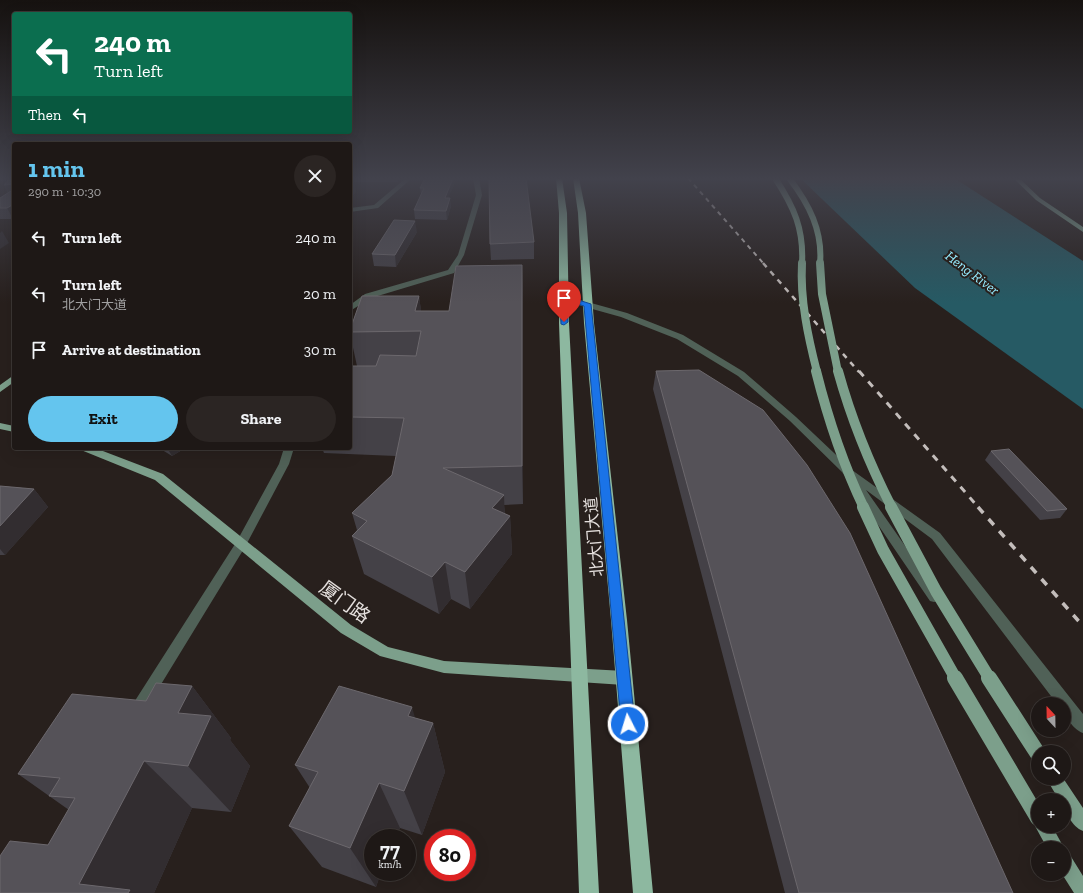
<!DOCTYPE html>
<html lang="en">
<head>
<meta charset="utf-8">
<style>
  body { margin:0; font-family:"Zilla Slab","Noto Sans SC",serif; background:#2b2523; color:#f1f3f6; height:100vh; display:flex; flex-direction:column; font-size:15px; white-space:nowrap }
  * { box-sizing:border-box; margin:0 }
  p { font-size:13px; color:#a1a0a1 }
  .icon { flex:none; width:22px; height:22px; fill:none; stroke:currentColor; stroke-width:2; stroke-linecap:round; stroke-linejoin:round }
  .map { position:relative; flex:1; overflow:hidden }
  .side { position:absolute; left:12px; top:142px; width:340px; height:308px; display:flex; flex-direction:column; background:#1e1816; border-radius:4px; box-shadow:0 4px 16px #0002,0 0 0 1px #3c3735 }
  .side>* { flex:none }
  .guide { position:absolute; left:12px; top:12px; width:340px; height:122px; border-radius:4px; box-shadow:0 4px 16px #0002,0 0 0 1px #3c3735; background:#0b6e4f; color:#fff; overflow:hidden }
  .needle { width:26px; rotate:338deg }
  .fabs { position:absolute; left:1031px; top:697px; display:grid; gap:8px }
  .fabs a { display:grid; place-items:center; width:40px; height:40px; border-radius:50%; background:#1e1816; box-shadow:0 4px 16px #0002,0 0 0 1px #3c3735; font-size:20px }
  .speed { position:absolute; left:364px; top:829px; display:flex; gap:8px; font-size:20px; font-weight:700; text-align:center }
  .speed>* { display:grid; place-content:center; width:52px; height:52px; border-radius:50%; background:#1e1816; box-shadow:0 4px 16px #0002,0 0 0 1px #3c3735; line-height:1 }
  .speed small { font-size:10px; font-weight:400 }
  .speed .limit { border:6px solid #d22; background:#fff; color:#111 }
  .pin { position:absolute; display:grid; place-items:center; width:34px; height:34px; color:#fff; margin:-41px -17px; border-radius:50% 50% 50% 0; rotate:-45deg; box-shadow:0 0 4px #0007 }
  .pin .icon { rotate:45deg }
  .me { position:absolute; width:44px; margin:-22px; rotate:355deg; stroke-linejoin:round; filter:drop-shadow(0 0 3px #0008) }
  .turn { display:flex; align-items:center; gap:14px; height:84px; padding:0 16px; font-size:18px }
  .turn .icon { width:52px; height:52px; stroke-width:2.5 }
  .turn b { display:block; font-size:28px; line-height:34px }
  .then { display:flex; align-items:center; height:38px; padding:0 16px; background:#0003; gap:8px; font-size:15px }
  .round { display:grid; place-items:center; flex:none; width:42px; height:42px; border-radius:21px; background:#2b2523 }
  .summary { display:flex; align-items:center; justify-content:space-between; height:68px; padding:0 16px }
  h1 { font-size:24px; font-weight:800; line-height:30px; color:#64c5ee }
  .cta { display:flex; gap:8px; margin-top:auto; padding:8px 16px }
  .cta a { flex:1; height:46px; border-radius:24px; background:#64c5ee; color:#111; font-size:16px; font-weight:800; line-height:46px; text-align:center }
  .cta a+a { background:#2b2523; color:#f1f3f6 }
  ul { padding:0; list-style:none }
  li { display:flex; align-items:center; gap:12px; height:56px; padding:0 16px }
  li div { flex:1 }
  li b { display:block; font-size:15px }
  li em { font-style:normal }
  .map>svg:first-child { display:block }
  .water { fill:#265a64 }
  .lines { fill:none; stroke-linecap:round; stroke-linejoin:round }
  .minor { fill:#506157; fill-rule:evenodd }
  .major { fill:#7c9f8b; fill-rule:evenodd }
  .highway { fill:#8db8a0; fill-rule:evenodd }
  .rail-far3 { stroke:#c3bdbb; stroke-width:2; stroke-dasharray:4.5 4.5; stroke-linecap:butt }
  .rail-far2 { stroke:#c3bdbb; stroke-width:2.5; stroke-dasharray:5.5 5.5; stroke-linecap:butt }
  .rail-far1 { stroke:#c3bdbb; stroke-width:3; stroke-dasharray:7 7; stroke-linecap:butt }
  .rail { stroke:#c3bdbb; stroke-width:3.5; stroke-dasharray:8 8; stroke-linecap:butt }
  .major-bridge-far4 { stroke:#7c9f8b; stroke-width:6 }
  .major-bridge-far3 { stroke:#7c9f8b; stroke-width:8 }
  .major-bridge-far2 { stroke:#7c9f8b; stroke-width:10 }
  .major-bridge-far1 { stroke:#7c9f8b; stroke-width:12 }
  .major-bridge { stroke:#7c9f8b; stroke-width:16 }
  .wall { fill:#444147 }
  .shaded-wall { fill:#322d30 }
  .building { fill:#555258; stroke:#6c686d }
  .route { fill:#1a73e8; stroke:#114b97 }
  .labels { text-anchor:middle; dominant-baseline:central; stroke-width:4; stroke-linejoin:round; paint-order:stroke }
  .far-water-label { font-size:14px; font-style:italic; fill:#96ecff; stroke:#28201d }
  .street-label { font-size:16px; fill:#e5e0de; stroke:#28201d }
  .near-street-label { font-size:19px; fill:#e5e0de; stroke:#28201d }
</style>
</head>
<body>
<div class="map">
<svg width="1083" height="893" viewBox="0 0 1083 893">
  <rect width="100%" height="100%" fill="#28201d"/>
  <path class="water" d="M 800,178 L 954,178 L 1083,261 L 1083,409 L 915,288 Z"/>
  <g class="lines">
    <path class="minor" d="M 406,178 L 412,178 L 378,208 L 350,212 L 350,208 L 374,205 Z
      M 473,178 L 479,178 L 482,195 L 464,255 L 454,273 L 371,298 L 350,311 L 350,305 L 365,294 L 448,270 L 458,255 L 476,195 Z
      M 560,296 L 566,296 L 627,313 L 683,335 L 744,372 L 796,417 L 852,470 L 940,533 L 1083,714 L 1083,733 C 1072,729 1064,715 1064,704 L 1057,704 L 932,539 L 866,490 L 938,593 L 940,597 L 938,601 L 934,602 L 930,601 L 842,472 L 790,421 L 738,376 L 677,339 L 621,317 L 560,300 Z
      M 284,448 L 294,448 L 289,464 L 245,547 L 141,717 L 136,719 L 131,717 L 129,712 L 131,707 L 237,541 L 279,464 Z"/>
    <path class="major" d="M 1013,178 L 1019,178 L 1040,198 L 1083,227 L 1083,232 L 1036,200 Z
      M 14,375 L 14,382 L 0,392 L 0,385 Z
      M 0,423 L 14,426 L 14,432 L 0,429 Z
      M 80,448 L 95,448 L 163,474 L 351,625 L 388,647 L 444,661 L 624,671 L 629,673 L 631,678 L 629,683 L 624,685 L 444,673 L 380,656 L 341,633 L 155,480 L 81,450 Z
      M 1046,778 L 1063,778 L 1083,808 L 1083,831 C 1072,827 1064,811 1064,800 L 1059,800 Z
      M 1038,820 L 1038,826 L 1052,826 L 1064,848 L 1064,849 L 1047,848 L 1035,826 Z
      M 1064,853 L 1070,855 L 1083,876 L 1083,893 L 1074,893 L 1062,874 L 1064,874 Z"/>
    <path class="highway" d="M 556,178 L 562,178 L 567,213 L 569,323 L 599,893 L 579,893 L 559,323 L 559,213 Z
      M 573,178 L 579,178 L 586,213 L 594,323 L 627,620 L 653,893 L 633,893 L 611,620 L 584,323 L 578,213 Z"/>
    <path class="rail-far3" d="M 688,178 L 764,264"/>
    <path class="rail-far2" d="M 763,263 L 859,372"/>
    <path class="rail-far1" d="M 859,371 L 979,508"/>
    <path class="rail" d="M 978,507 L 1083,626"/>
    <path class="major-bridge-far4" d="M 775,178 C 794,207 804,229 802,264
      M 789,178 C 809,204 823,231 820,264"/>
    <path class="major-bridge-far3" d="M 802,263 C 800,300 808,337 817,372
      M 820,263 L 822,294 L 838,372"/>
    <path class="major-bridge-far2" d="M 816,371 C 828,419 843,464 864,508
      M 838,371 C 851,418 870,465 892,508"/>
    <path class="major-bridge-far1" d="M 863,507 L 883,550 L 956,679
      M 891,507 L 936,591 L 990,679"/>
    <path class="major-bridge" d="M 955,678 L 1038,818
      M 989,678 L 1038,754"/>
  </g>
  <path class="wall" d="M 10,178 L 13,219 L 0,219 L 0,198 L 8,193 L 4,185 Z
    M 350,178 L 400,178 L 398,182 L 354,182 L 356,192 Z
    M 425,178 L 449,198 L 451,206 L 447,220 L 415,219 L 414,210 L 421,194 L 420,188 Z
    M 417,232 L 396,267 L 374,266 L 372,254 Z
    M 534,242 L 534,259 L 491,260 L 490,244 Z
    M 522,265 L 523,299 L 523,504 L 504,505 L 505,514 L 510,516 L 512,554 L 470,609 L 451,599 L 439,614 L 364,574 L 352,536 L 357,530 L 352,513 L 392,475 L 396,456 L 324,453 L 322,448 L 350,448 L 350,366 L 357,366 L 350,334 L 350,330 L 419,296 L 421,311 L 449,311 Z
    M 656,371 L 1013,893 L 785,893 L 653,389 Z
    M 159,448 L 191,448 L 182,450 L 172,456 Z
    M 991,451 L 1067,509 L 1060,518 L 1040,520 L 985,460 Z
    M 0,486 L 34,489 L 48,507 L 5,555 L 0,555 Z
    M 192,686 L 231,738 L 230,740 L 250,766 L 231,812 L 192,808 L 154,893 L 0,893 L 48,845 L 69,810 L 18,774 L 146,701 Z
    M 415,718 L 433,723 L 445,772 L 422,835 L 400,828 L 395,838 L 373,838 L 373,872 L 381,872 L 376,887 L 322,867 L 289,826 L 310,788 L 295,765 Z"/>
  <path class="shaded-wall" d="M 350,178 L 353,178 L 356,192 L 350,199 Z
    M 397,178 L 400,178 L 398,182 Z
    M 453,178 L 457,178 L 445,206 L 445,198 Z
    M 14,184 L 14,195 L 10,195 L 4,185 Z
    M 450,198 L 451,206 L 447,220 L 446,211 Z
    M 14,204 L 14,219 L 13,219 L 7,208 Z
    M 415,221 L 417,232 L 396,267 L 395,255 Z
    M 2,231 L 9,243 L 0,249 L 0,233 Z
    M 522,265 L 523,299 L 523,504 L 522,466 Z
    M 419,296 L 424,331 L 421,331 L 415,311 Z
    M 167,448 L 191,448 L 182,450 L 172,456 Z
    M 34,489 L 48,507 L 5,555 L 0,549 L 0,526 Z
    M 504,495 L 505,522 L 510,516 L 512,554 L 470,609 L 465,572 L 492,508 Z
    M 445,562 L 451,599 L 439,614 L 432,577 Z
    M 192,686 L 231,738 L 230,740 L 250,766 L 231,812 L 188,766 L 178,713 Z
    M 412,707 L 423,746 L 433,723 L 445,772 L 422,835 L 404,791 L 408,716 Z
    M 144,761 L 192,808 L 154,893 L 94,893 L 79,884 Z
    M 379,783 L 400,828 L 395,838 L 373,838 L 373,872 L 381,872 L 376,887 L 350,848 Z"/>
  <path class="building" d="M 10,178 L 14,178 L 14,184 L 4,185 Z
    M 425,178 L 453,178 L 445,198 L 450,198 L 446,211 L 414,210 L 424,188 L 420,188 Z
    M 489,178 L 526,178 L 534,242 L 490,244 Z
    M 14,189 L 14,204 L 7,208 L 0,208 L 0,198 Z
    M 394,220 L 415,221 L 395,255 L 372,254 Z
    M 522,265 L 522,466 L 443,468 L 504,495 L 492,508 L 510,516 L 465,572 L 445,562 L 432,577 L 352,536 L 367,521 L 352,513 L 392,475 L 404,418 L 350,417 L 350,366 L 376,366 L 380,355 L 416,356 L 421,331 L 350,332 L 350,330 L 362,296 L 419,296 L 415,311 L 449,311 L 456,266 Z
    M 699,370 L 763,410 L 807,465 L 850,533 L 1013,893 L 799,893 L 656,371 Z
    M 1009,449 L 1067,509 L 1047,511 L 991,451 Z
    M 0,486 L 34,489 L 0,526 Z
    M 156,683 L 192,686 L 178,713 L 211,716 L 188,766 L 144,761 L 79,884 L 130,890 L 128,893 L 0,893 L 0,856 L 10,841 L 48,845 L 75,798 L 49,796 L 60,778 L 18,774 L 72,694 L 146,701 Z
    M 339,686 L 412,707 L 408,716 L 433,723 L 404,791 L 379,783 L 350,848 L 289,826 L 318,772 L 295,765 Z"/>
  <linearGradient id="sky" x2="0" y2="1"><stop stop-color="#161210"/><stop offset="0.59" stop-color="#42424c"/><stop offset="1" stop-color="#42424c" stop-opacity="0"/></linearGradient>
  <rect width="1083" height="303" fill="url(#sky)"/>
  <path class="route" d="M 563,295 L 591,304 L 635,724 L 633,729 L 628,731 L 623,729 L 621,724 L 584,306 L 567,301 L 568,322 L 564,325 L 561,324 L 560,298 Z"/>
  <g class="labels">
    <g class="far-water-label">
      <text transform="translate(972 273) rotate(37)">Heng River</text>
    </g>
    <g class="street-label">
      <text transform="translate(594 537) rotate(-95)">北大门大道</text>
    </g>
    <g class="near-street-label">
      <text transform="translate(345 602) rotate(36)">厦门路</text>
    </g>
  </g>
</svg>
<div class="fabs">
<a><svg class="needle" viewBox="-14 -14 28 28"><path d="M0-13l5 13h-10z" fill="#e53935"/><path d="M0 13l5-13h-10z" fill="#a1a0a1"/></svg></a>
<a><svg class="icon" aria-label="search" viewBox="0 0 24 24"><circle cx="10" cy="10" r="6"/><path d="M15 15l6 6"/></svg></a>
<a>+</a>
<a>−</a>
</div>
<div class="speed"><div>77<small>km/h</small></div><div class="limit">80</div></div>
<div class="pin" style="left:564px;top:322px;background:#d93025"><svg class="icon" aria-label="arrive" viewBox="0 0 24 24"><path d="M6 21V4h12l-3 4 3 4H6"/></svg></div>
<svg class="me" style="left:628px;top:724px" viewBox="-20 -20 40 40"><circle r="17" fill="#1a73e8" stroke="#fff" stroke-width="3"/><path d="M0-11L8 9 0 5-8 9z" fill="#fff"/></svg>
<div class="guide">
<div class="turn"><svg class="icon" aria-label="left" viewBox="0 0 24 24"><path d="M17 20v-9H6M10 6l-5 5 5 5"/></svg><div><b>240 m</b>Turn left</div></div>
<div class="then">Then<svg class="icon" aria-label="left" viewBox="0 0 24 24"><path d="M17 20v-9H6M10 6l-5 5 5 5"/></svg></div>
</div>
<section class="side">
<div class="summary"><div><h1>1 min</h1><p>290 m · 10:30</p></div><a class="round"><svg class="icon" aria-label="close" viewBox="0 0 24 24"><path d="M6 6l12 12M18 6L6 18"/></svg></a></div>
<ul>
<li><svg class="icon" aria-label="left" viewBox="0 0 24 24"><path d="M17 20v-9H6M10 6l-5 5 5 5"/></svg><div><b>Turn left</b></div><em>240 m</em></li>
<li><svg class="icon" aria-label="left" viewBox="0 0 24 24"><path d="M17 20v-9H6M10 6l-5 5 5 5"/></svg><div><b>Turn left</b><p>北大门大道</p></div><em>20 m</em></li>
<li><svg class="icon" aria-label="arrive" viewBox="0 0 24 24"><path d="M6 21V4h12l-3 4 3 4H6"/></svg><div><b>Arrive at destination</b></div><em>30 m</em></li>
</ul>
<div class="cta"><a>Exit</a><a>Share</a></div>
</section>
</div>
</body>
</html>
